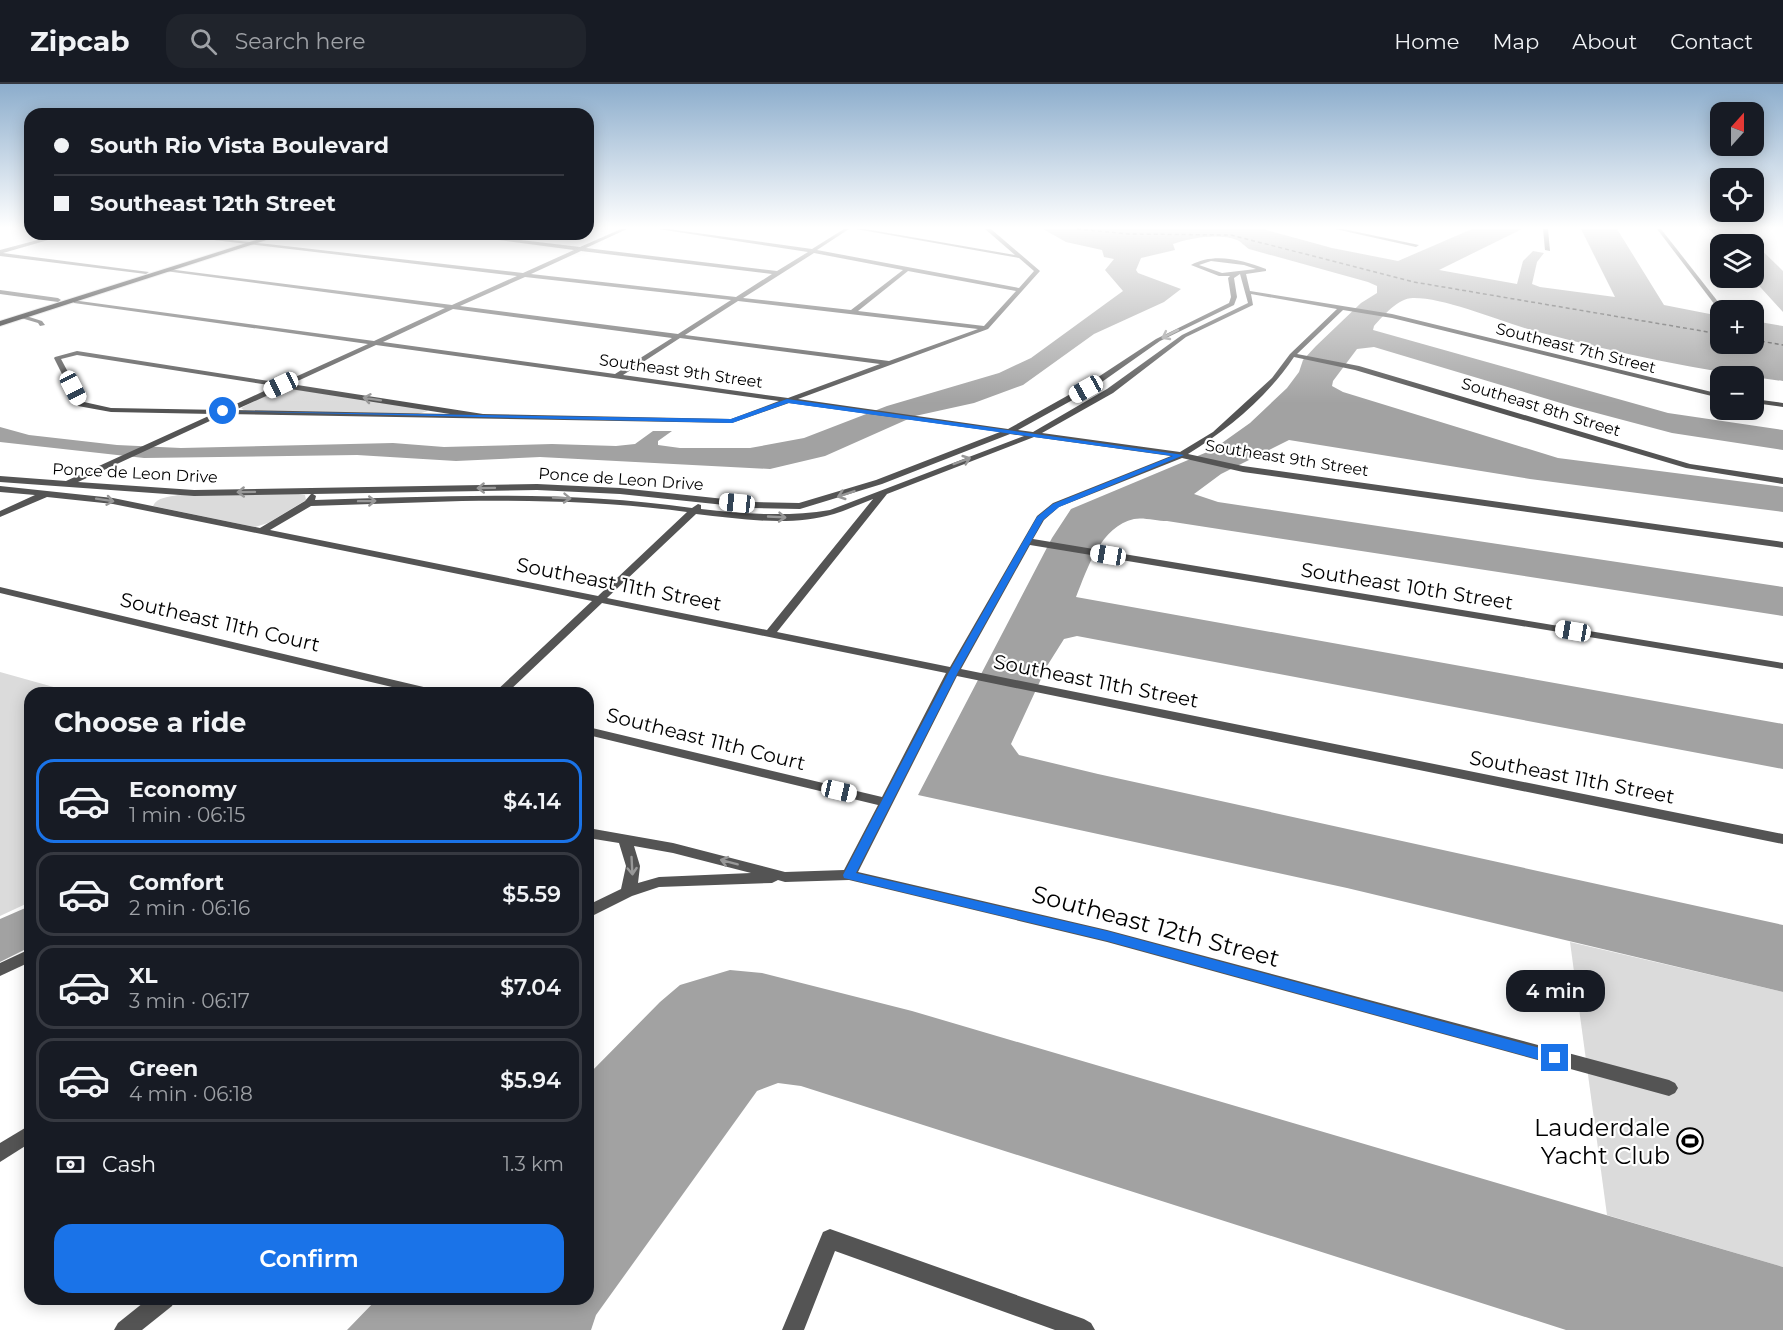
<!DOCTYPE html>
<html lang="en">
<head>
<meta charset="utf-8">
<style>
	:root { --surface:#171b24; --page:#20242c; --text:#f1f3f6; --muted:#9ea1a6; --line:#363941; --accent:#1a73e8 }
	body { margin:0; font-family:Montserrat,sans-serif; background:var(--page); color:var(--text); height:100vh; display:flex; flex-direction:column; font-size:22px; white-space:nowrap }
	* { box-sizing:border-box; margin:0 }
	p { font-size:20px; color:var(--muted) }
	.icon { flex:none; width:33px; height:33px; fill:none; stroke:currentColor; stroke-width:2; stroke-linecap:round; stroke-linejoin:round }
	.map { position:relative; flex:1; overflow:hidden }
	.panel { position:absolute; left:24px; top:603px; width:570px; height:618px; display:flex; flex-direction:column; background:var(--surface); border-radius:18px; box-shadow:0 3px 15px #0003 }
	.panel>* { flex:none }
	.guide { position:absolute; left:24px; top:24px; width:570px; height:132px; border-radius:18px; box-shadow:0 3px 15px #0003; display:grid; align-content:center; height:132px; padding:0 30px; background:var(--surface) }
	.needle { width:39px; rotate:21deg }
	.fabs { position:absolute; left:1710px; top:18px; display:grid; gap:12px }
	.fabs a { display:grid; place-items:center; width:54px; height:54px; border-radius:12px; background:var(--surface); box-shadow:0 3px 15px #0003; font-size:30px }
	.end { position:absolute; width:27px; height:27px; margin:-14px; border:8px solid #1a73e8; background:#fff; box-shadow:0 0 0 3px #fff }
	.from { border-radius:50% }
	.bubble { position:absolute; height:42px; border-radius:18px; background:var(--surface); box-shadow:0 3px 15px #0003; font-size:20px; font-weight:600; line-height:42px; text-align:center }
	.car { position:absolute; width:18px; height:36px; margin:-18px -9px; border-radius:8px; box-shadow:0 0 4px 2px #0007; background:linear-gradient(#fff 24%,#345 0 40%,#fff 0 76%,#345 0 86%,#fff 0) }
	.guide b { display:flex; align-items:center; gap:21px; height:57px; font-size:22px }
	.guide b+b { border-top:2px solid var(--line) }
	.guide i { width:15px; height:15px; background:var(--text) }
	ul { padding:0; list-style:none }
	li { display:flex; align-items:center; gap:18px; height:84px; margin:0 12px 9px; padding:0 18px; border:3px solid var(--line); border-radius:18px }
	li div { flex:1 }
	li b { display:block; font-size:22px }
	li em { font-style:normal; font-weight:600 }
	li.selected { border-color:var(--accent) }
	li>.icon { width:54px; height:54px; stroke-width:1.5 }
	h2 { padding:0 30px; font-size:27px; line-height:72px }
	.pay { display:flex; align-items:center; gap:15px; height:66px; padding:0 30px; font-size:22px }
	.pay p { margin-inline-start:auto }
	.cta { display:flex; gap:12px; margin-top:auto; padding:12px 30px }
	.cta a { flex:1; height:69px; border-radius:18px; background:var(--accent); color:#fff; font-size:24px; font-weight:600; line-height:69px; text-align:center }
	header { display:flex; align-items:center; gap:36px; box-sizing:border-box; height:84px; padding:0 30px; background:var(--surface); border-bottom:2px solid var(--line) }
	header strong { font-size:28px }
	nav { display:flex; gap:33px; margin-inline-start:auto; font-size:21px }
	.search { width:420px; height:54px; background:var(--page); display:flex; align-items:center; gap:15px; box-sizing:border-box; padding:0 21px; border-radius:18px; color:var(--muted); font-size:22px }
	.map>svg:first-child { display:block }
	.green { fill:#dbdbdb }
	.water { fill:#a2a2a2 }
	.lines { fill:none; stroke-linecap:round; stroke-linejoin:round }
	.ferry { stroke:#434343; stroke-width:1.5; stroke-dasharray:4 3; stroke-linecap:butt }
	.primary-casing { stroke:#dbdbdb; stroke-width:2 }
	.street { fill:#545454; fill-rule:evenodd }
	.primary { fill:#000; fill-rule:evenodd }
	.oneway { stroke:#989898 }
	.route { fill:#1a73e8 }
	.labels { text-anchor:middle; dominant-baseline:central; stroke-width:4.5; stroke-linejoin:round; paint-order:stroke }
	.far-street-label { font-size:16px; fill:#000; stroke:#fff }
	.street-label { font-size:20px; fill:#000; stroke:#fff }
	.near-street-label { font-size:24px; fill:#000; stroke:#fff }
	.near-poi-label { font-size:24px; fill:#000; stroke:#fff; text-anchor:end }
</style>
</head>
<body>
<header>
<strong>Zipcab</strong>
<div class="search"><svg class="icon" aria-label="search" viewBox="0 0 24 24"><circle cx="10" cy="10" r="6"/><path d="M15 15l6 6"/></svg>Search here</div>
<nav><a>Home</a><a>Map</a><a>About</a><a>Contact</a></nav>
</header>
<div class="map">
<svg width="1783" height="1246" viewBox="0 0 1783 1246">
	<rect width="100%" height="100%" fill="#fff"/>
	<!-- green -->
	<g class="green">
		<path d="M287,304l139,21 2,2 -10,3 -173,-3 -4,-3 37,-19z"/>
		<path d="M292,409l13,2 1,5 -38,23 -13,4 -102,-21c4,-9 16,-9 25,-11z"/>
		<path d="M0,588l75,21h-45v209l-30,14z"/>
		<path d="M1570,858l213,50v275l-176,-52z"/>
	</g>
	<!-- water -->
	<g class="water">
		<path d="M1043,145h220l69,19 66,13 74,-32h50l-83,41 78,14 6,-23 10,-10 11,2 -7,9 -5,22 8,3 75,10 -34,-68h36l47,76 56,11v28h34v-23l29,5v55c-81,-10 -162,-27 -241,-48 -36,-9 -94,-35 -128,-35 -15,-1 -31,18 -40,28l-1,4 295,83 115,17v20l-111,-17 -98,-26 -200,-60 -17,2 -24,32 -1,5 11,6 215,66 225,29v25l-253,-33 -241,-39 -68,34 -27,20 24,8 565,85v29l-616,-95c-10,0 -24,-4 -33,-2 -33,7 -47,50 -58,78l707,127v45l-706,-133 -13,3 -17,27 -36,78 8,11 79,19 685,151v67l-436,-104 -429,-93 134,-257 19,-29 141,-59 38,-27 37,-35 12,-16 4,-12 13,-14 45,-43 16,-10v-7l-9,-4 -119,-33c-5,-3 -7,-7 -12,-9 -19,-7 -46,-2 -64,4l2,6 -34,8 -5,12 2,3 43,16 -17,13 -70,32 -71,51 -49,18 -59,13 -90,40 -55,13 -230,-12 -84,4 -99,-6 -213,3 -144,-16v-15l29,8 88,10 64,3 212,-5 51,4 108,-3 64,2 19,-2 18,-13h19l-14,10v4l22,3h70l54,-10 83,-32 112,-33 32,-15 92,-67 -18,-21 9,-11 -10,-2 -2,-7 -36,-8z"/>
		<path d="M1709,145h31l43,42v41l-31,-34 2,-34h-31z"/>
		<path d="M30,822v41l-30,15v-43z"/>
		<path d="M730,886l32,3 150,38 871,256v63h-217l-765,-244 -23,-3 -21,8 -161,224 -5,15h-244l30,-31h211v-224l72,-73 20,-17z"/>
	</g>
	<g class="lines">
		<!-- ferry -->
		<g class="ferry">
			<path d="M1077,145l52,5 102,1 183,47 306,52"/>
			<path d="M1754,256l29,5"/>
		</g>
		<!-- primary casing -->
		<g class="primary-casing">
			<path id="primary" d="M275,150h10l-285,92v-5z"/>
		</g>
		<!-- street -->
		<g class="street">
			<path d="M621,145h6l-41,19 191,23 31,-19 -150,-23h10l144,20 32,-20h5l-32,21 202,38 15,-17 -15,-13 -163,-29h9l150,26 -30,-26h6l49,42 -52,58 -190,70 210,30 75,-42 73,-48 73,-36 2,-6 -3,-19 2,-2h-11l-28,-11c23,-13 52,-5 75,4v2l-20,3 4,17 142,23 328,80v4l-328,-80 -49,-8 -46,44 62,12 331,98 93,14v6l-97,-16 -331,-98 -61,-13c-27,40 -65,72 -106,97l55,12 540,76v6l-540,-76 -61,-14 -123,49 -15,13 -11,19 750,124v6l-753,-124 -69,124 822,165v10l-826,-168 -99,196 249,58 562,150 6,3 3,5 -3,5 -6,3 -562,-154 -258,-62 -64,2 -7,-2 -6,3 -113,4 -27,9 -44,22v-13l33,-16 5,-23 -7,-23 -31,-5v-10l85,15 112,29 59,-2 34,-65 -290,-70v-8l294,70 64,-124 -344,-70 -95,90h-13l98,-92 -479,-97 -66,-7 -47,20v-6l35,-16 -35,-3v-6l113,12 147,30 45,-27 6,-7 -117,2 -194,-14v-6l66,5 147,-67 -102,-2 -33,-6 -24,-48 1,-1 22,-6 205,32 86,-39 -294,-41 -2,-3 302,41 71,-33 -280,-37 3,-2 284,36 65,-29 -354,-42h17l343,39 51,-23 -121,-16h16l111,13zM581,167l191,23 -36,23 -205,-23zM814,169l89,17 -52,40 -108,-12zM1211,177l33,4 12,4 -34,4 -23,-8zM908,187l108,20 -32,35 -126,-15zM1240,190l8,29 -66,32 -75,54 -74,43 -15,-2 71,-39 71,-50 74,-36 3,-8 -3,-19zM525,193l206,23 -53,34 -218,-28zM1251,210l86,15 -47,45 -18,24 -59,54 -33,20 -138,-19 71,-40 73,-56 67,-32zM738,217l240,28 -89,32 -204,-26zM453,225l219,29 -57,36 -232,-32zM680,254l200,26 -92,34 -165,-23zM376,261l403,56 -48,18 -248,-5 -192,-30zM77,271l198,31 -52,24 -112,-2 -27,-6 -23,-43zM284,304l166,26 -215,-4zM789,319l211,29 -124,48 -77,23 -46,-1 -133,-14 -83,-4 -343,6 -116,-8 147,-68 507,9zM1010,350l14,2 -194,74c-43,7 -85,4 -129,-1v-4l-3,-1 -6,4c-125,-18 -251,-12 -377,-8l1,-4 -3,-2 224,-4 83,4 133,14 47,1 82,-25zM1034,353l137,19 -118,47 -16,13 -87,151 -173,-35 110,-138zM873,415l-106,131 -160,-32 89,-84c45,5 94,13 138,0 13,-4 26,-10 39,-15zM462,417c76,-1 150,1 225,11l-89,84 -328,-66 41,-24zM634,762l39,7 78,20 -92,4 -21,6 2,-17z"/>
			<path d="M1335,145h8l76,16 -3,2z"/>
			<path d="M1543,145h5l2,22 -5,-1z"/>
			<path d="M1657,145h4l58,74v2h-4z"/>
			<path d="M60,150h9l-66,19 146,19 -3,2 -146,-18v-6z"/>
			<path d="M0,206l58,8 3,2 -3,2 -58,-8z"/>
			<path d="M23,231l19,6 3,4 -5,1 -2,-3 -17,-5v-2z"/>
			<path d="M1754,315l29,4v4l-29,-4z"/>
			<path d="M0,503l432,102 6,4h-21l-417,-100z"/>
			<path d="M30,865v13l-30,14v-13z"/>
			<path d="M30,1041v18l-30,19v-19z"/>
			<path d="M830,1145l254,90 7,4 4,7h-40l-220,-79 -31,79h-22l41,-98z"/>
			<path d="M148,1215h27l-3,7 -30,24h-28l4,-7z"/>
		</g>
		<!-- primary -->
		<use href="#primary" class="primary"/>
	</g>
	<!-- one-way arrows -->
	<defs><path id="oneway-shaft" d="M-6 0H5M1.5-3L5.5 0L1.5 3" fill="none" stroke-width="1.6" stroke-linecap="round" stroke-linejoin="round" transform="scale(1.5)"/></defs>
	<g class="oneway">
		<use href="#oneway-shaft" transform="translate(1170 250) rotate(153)"/>
		<use href="#oneway-shaft" transform="translate(372 315) rotate(-171)"/>
		<use href="#oneway-shaft" transform="translate(962 377) rotate(-20)"/>
		<use href="#oneway-shaft" transform="translate(486 404) rotate(179)"/>
		<use href="#oneway-shaft" transform="translate(246 408) rotate(179)"/>
		<use href="#oneway-shaft" transform="translate(846 410) rotate(161)"/>
		<use href="#oneway-shaft" transform="translate(562 414) rotate(3)"/>
		<use href="#oneway-shaft" transform="translate(105 416) rotate(9)"/>
		<use href="#oneway-shaft" transform="translate(367 417) rotate(-1)"/>
		<use href="#oneway-shaft" transform="translate(777 433) rotate(3)"/>
		<use href="#oneway-shaft" transform="translate(729 778) rotate(-165)"/>
		<use href="#oneway-shaft" transform="translate(632 782) rotate(87)"/>
	</g>
	<!-- sky -->
	<linearGradient id="sky" x2="0" y2="1"><stop stop-color="#8cadcc"/><stop offset="0.45" stop-color="#fff"/><stop offset="1" stop-color="#fff" stop-opacity="0"/></linearGradient>
	<rect width="1783" height="319" fill="url(#sky)"/>
	<!-- route -->
	<path class="route" d="M787,315l397,56 -125,52 -16,13 -85,152 -102,201 251,58 448,121 5,2v8l-5,2 -448,-123 -263,-63 -1,-3 106,-203 88,-155 16,-13 120,-48 -385,-53 -56,20 -512,-12 511,8z"/>
	<!-- icons -->
	<defs>
		<g id="stadium-ring" transform="scale(1.35)"><circle r="9.5" fill="#fff" stroke="#000" stroke-width="1.5"/><path d="M0-5a6.5 5 0 1 0 0 10a6.5 5 0 1 0 0-10ZM-3.5-1.8h7v3.6h-7Z" fill="#000"/></g>
	</defs>
	<g fill-rule="evenodd">
		<use href="#stadium-ring" x="1690" y="1057"/>
	</g>
	<g class="labels">
		<!-- far-street labels -->
		<g class="far-street-label">
			<text transform="translate(1576 264) rotate(14)">Southeast 7th Street</text>
			<text transform="translate(681 287) rotate(8)">Southeast 9th Street</text>
			<text transform="translate(1541 323) rotate(17)">Southeast 8th Street</text>
			<text transform="translate(1287 374) rotate(9)">Southeast 9th Street</text>
			<text transform="translate(135 389) rotate(3)">Ponce de Leon Drive</text>
			<text transform="translate(621 395) rotate(4)">Ponce de Leon Drive</text>
		</g>
		<!-- street labels -->
		<g class="street-label">
			<text transform="translate(619 500) rotate(11)">Southeast 11th Street</text>
			<text transform="translate(1407 502) rotate(9)">Southeast 10th Street</text>
			<text transform="translate(220 538) rotate(13)">Southeast 11th Court</text>
			<text transform="translate(1096 597) rotate(11)">Southeast 11th Street</text>
			<text transform="translate(706 655) rotate(14)">Southeast 11th Court</text>
			<text transform="translate(1572 693) rotate(11)">Southeast 11th Street</text>
		</g>
		<!-- near-street labels -->
		<g class="near-street-label">
			<text transform="translate(1156 842) rotate(15)">Southeast 12th Street</text>
		</g>
		<!-- near-poi labels -->
		<g class="near-poi-label">
			<text x="1670" y="1043">Lauderdale<tspan x="1670" dy="28">Yacht Club</tspan></text>
		</g>
	</g>
</svg>
<div class="fabs">
<a><svg class="needle" viewBox="-14 -14 28 28"><path d="M0-13l5 13h-10z" fill="#e53935"/><path d="M0 13l5-13h-10z" fill="#9ea1a6"/></svg></a>
<a><svg class="icon" aria-label="locate" viewBox="0 0 24 24"><circle cx="12" cy="12" r="6"/><path d="M12 2v4M12 18v4M2 12h4M18 12h4"/></svg></a>
<a><svg class="icon" aria-label="layers" viewBox="0 0 24 24"><path d="M12 4l9 5-9 5-9-5zM3 14l9 5 9-5"/></svg></a>
<a>+</a>
<a>−</a>
</div>
<i class="end from" style="left:223px;top:327px"></i>
<i class="end" style="left:1555px;top:974px"></i>
<div class="bubble" style="left:1506px;top:886px;width:99px">4 min</div>
<i class="car" style="left:281px;top:301px;rotate:245deg"></i>
<i class="car" style="left:73px;top:304px;rotate:153deg"></i>
<i class="car" style="left:1086px;top:305px;rotate:241deg"></i>
<i class="car" style="left:737px;top:419px;rotate:276deg"></i>
<i class="car" style="left:1108px;top:471px;rotate:279deg"></i>
<i class="car" style="left:1573px;top:547px;rotate:280deg"></i>
<i class="car" style="left:839px;top:707px;rotate:103deg"></i>
<div class="guide">
<b><i class="from"></i>South Rio Vista Boulevard</b>
<b><i></i>Southeast 12th Street</b>
</div>
<section class="panel">
<h2>Choose a ride</h2>
<ul>
<li class="selected"><svg class="icon" aria-label="car" viewBox="0 0 24 24"><path d="M5 17H2v-5l4-1 3-4h7l3 4 3 1v5h-3M9 17h6M6 11h13"/><circle cx="7" cy="17" r="2"/><circle cx="17" cy="17" r="2"/></svg><div><b>Economy</b><p>1 min · 06:15</p></div><em>$4.14</em></li>
<li><svg class="icon" aria-label="car" viewBox="0 0 24 24"><path d="M5 17H2v-5l4-1 3-4h7l3 4 3 1v5h-3M9 17h6M6 11h13"/><circle cx="7" cy="17" r="2"/><circle cx="17" cy="17" r="2"/></svg><div><b>Comfort</b><p>2 min · 06:16</p></div><em>$5.59</em></li>
<li><svg class="icon" aria-label="car" viewBox="0 0 24 24"><path d="M5 17H2v-5l4-1 3-4h7l3 4 3 1v5h-3M9 17h6M6 11h13"/><circle cx="7" cy="17" r="2"/><circle cx="17" cy="17" r="2"/></svg><div><b>XL</b><p>3 min · 06:17</p></div><em>$7.04</em></li>
<li><svg class="icon" aria-label="car" viewBox="0 0 24 24"><path d="M5 17H2v-5l4-1 3-4h7l3 4 3 1v5h-3M9 17h6M6 11h13"/><circle cx="7" cy="17" r="2"/><circle cx="17" cy="17" r="2"/></svg><div><b>Green</b><p>4 min · 06:18</p></div><em>$5.94</em></li>
</ul>
<div class="pay"><svg class="icon" aria-label="cash" viewBox="0 0 24 24"><path d="M3 7h18v10H3z"/><circle cx="12" cy="12" r="2"/></svg>Cash<p>1.3 km</p></div>
<div class="cta"><a>Confirm</a></div>
</section>
</div>
</body>
</html>
